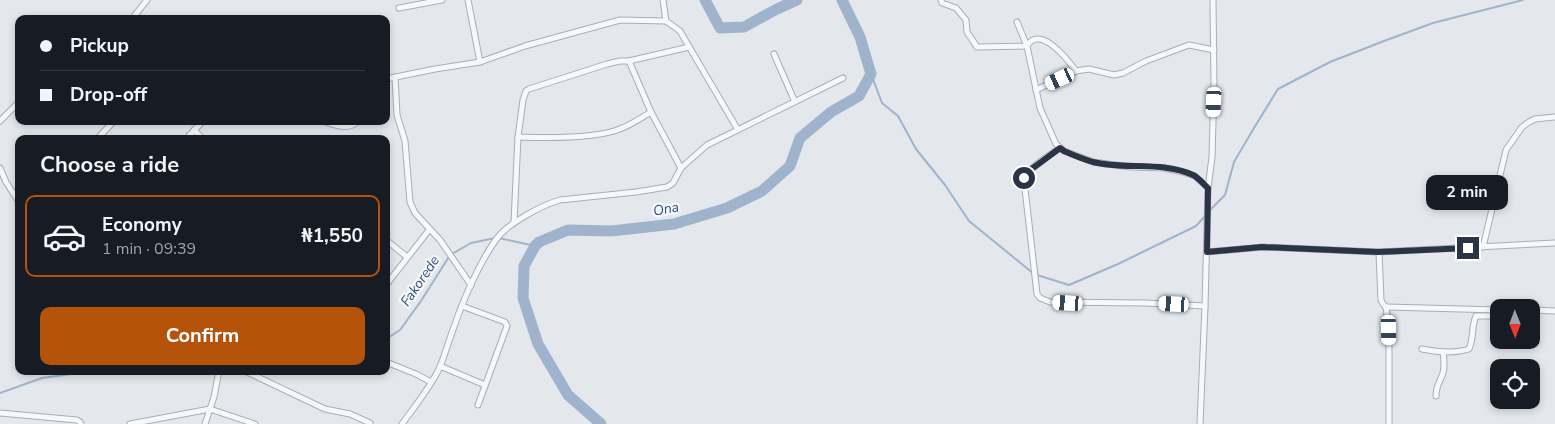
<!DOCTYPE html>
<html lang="en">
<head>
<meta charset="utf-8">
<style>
	:root { --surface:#171b24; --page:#20242c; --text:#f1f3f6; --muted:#9ea1a6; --line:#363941; --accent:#b45309 }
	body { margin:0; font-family:"Nunito Sans",sans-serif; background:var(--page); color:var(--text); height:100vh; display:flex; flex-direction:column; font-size:19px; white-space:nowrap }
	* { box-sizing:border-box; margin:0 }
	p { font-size:16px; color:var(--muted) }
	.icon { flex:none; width:28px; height:28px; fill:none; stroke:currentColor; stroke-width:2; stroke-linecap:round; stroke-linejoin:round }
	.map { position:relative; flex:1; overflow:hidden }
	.details { position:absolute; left:15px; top:135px; width:375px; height:240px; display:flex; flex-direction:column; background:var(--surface); border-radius:10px; box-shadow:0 2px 8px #0003 }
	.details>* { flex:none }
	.banner { position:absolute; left:15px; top:15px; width:375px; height:110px; border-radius:10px; box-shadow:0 2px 8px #0003; display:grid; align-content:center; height:110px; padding:0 25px; background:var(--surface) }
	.needle { width:32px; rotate:179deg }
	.fabs { position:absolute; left:1490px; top:299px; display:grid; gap:10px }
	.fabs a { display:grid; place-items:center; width:50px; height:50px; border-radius:10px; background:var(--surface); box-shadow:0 2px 8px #0003; font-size:25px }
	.end { position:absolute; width:22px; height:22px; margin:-11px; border:6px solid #2b3445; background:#fff; box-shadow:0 0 0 2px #fff }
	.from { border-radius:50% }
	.bubble { position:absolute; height:35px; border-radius:10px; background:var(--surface); box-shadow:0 2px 8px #0003; font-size:16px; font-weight:700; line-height:35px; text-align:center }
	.car { position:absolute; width:15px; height:30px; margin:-15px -8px; border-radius:6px; box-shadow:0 0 4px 1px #0007; background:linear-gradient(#fff 24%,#345 0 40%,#fff 0 76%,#345 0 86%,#fff 0) }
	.banner b { display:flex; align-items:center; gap:18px; height:48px; font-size:19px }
	.banner b+b { border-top:1px solid var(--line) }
	.banner i { width:12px; height:12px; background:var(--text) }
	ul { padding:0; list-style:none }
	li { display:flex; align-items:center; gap:15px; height:82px; margin:0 10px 8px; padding:0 15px; border:2px solid transparent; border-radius:10px }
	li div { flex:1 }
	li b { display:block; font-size:19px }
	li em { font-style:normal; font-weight:700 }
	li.current { border-color:var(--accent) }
	li>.icon { width:45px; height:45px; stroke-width:1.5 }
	h2 { padding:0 25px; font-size:22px; line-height:60px }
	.primary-button { display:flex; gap:10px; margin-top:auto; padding:10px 25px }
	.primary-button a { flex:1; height:58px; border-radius:10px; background:var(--accent); color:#fff; font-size:20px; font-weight:700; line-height:58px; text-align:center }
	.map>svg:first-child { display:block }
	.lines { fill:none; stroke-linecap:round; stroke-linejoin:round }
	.stream { stroke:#9fb4cc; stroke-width:2 }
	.river { stroke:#9fb4cc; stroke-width:11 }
	.street-casing { stroke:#a9aeb7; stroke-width:7 }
	.street { stroke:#f7f8fa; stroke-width:5 }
	.route { stroke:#2b3445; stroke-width:6 }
	.labels { text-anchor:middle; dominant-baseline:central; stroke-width:5; stroke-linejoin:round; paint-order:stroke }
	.water-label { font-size:14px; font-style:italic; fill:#34527a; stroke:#f4f6f9 }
</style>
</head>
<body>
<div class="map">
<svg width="1555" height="424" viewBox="0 0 1555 424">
	<rect width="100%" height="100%" fill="#e4e7ec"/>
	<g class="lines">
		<!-- stream -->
		<g class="stream">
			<path d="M871,74l11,29 16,13 18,33 29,36 24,36 65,53 35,11 49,-21 78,-38 10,-11"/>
			<path d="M1209,211l16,-16 9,-33 20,-34 24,-39 52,-27 54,-21 49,-18 90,-23"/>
			<path d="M499,238l36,8"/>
			<path d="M386,339l14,-9 21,-29 29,-46 21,-12 24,-5"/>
			<path d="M0,393l42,-15 51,-7"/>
		</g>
		<!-- river -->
		<g class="river">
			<path d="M705,0l15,28 24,-1 33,-18 20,-9"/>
			<path d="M601,424l-33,-29 -30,-51 -15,-46 1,-32 11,-20 4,-4 29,-12 43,1 63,-7 53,-16 35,-17 28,-25 10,-28 31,-26 28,-16 12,-22 -11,-37 -18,-37"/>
		</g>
		<!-- street casing -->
		<g class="street-casing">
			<g id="street">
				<path d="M468,0l12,62"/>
				<path d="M663,0l3,21"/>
				<path d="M941,0l1,3 14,5 10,12 1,12 10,15 50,-1c13,-22 41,14 49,25"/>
				<path d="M399,8l43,-8"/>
				<path d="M132,19l15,-19"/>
				<path d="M1017,22l10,24 13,62 16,36 8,7 29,11 37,5 34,1 19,4 12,4 13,12"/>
				<path d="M774,54l21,48"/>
				<path d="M629,61l22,51 30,56"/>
				<path d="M395,77l2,38 8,26 5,61 5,11 25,27 31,45"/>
				<path d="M386,79l49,-10 45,-7 45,-16 95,-26 46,1 14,10 4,7 54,92"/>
				<path d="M1036,90l40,-19 13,-2 25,6 9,-2 23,-12 43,-16 25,5"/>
				<path d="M0,121l19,-19"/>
				<path d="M323,121c11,4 26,10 35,0"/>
				<path d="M194,130l9,9"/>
				<path d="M518,137c28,1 77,2 102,-8 11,-4 21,-11 31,-17"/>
				<path d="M97,139l17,-18"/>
				<path d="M186,139l17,-18"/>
				<path d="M1060,148c-10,7 -33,20 -36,32l13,114 3,4 10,4 94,1 61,3"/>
				<path d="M0,168l6,14 13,20"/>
				<path d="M514,222l4,-85 5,-37 3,-9 3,-2 78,-25 13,-3h9l60,-14"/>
				<path d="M386,240l21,17"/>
				<path d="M1483,247l23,-97 16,-23 7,-5 6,-3 20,-2"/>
				<path d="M1207,252l56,-5 116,5 176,-9"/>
				<path d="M1379,252l2,48 2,4 3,3 3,23v94"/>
				<path d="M386,285l43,-55"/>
				<path d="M462,306l43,16 2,4 -29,79"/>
				<path d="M1386,307l113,3"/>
				<path d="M1531,310l24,1"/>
				<path d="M1422,349c15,3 32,5 47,0 5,-10 2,-22 7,-33h23"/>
				<path d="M386,362l30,12 15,8"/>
				<path d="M440,366l45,19"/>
				<path d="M245,371l80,38 25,5 20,9"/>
				<path d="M1436,396c0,-11 4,-14 7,-23 2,-7 1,-14 0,-21"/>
				<path d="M0,413l77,7 3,2 1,2"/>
				<path d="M130,424l80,-15 45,15"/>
				<path d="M205,424l9,-27 5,-26"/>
				<path d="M402,424c13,-18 28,-36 38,-57 5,-13 9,-27 14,-40 9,-27 27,-68 44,-90 11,-14 44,-32 62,-37l76,-8 31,-5 6,-4 8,-15 26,-23 136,-67"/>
				<path d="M1200,424l5,-118 3,-118 4,-31 2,-70 -1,-87"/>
			</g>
		</g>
		<!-- street -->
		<use href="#street" class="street"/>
	</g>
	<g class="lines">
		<!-- route -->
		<path class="route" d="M1024,178l5,-7 31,-23 4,3c9,4 19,8 29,11 31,8 71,-1 100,13 6,3 10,9 15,13l-1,64 55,-5 116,5 90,-4"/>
	</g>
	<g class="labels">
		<!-- water labels -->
		<g class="water-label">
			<text transform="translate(666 209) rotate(-10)">Ona</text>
			<text transform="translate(420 281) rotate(-56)">Fakorede</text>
		</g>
	</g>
</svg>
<div class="fabs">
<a><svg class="needle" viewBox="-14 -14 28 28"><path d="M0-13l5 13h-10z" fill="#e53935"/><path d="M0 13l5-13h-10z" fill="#9ea1a6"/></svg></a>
<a><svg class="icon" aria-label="locate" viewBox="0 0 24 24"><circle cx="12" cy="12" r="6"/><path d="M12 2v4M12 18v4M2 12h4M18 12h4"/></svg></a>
</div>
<i class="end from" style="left:1024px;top:178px"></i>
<i class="end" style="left:1468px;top:248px"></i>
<div class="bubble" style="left:1426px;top:175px;width:82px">2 min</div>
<i class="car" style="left:1060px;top:79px;rotate:245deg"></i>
<i class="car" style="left:1214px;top:102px;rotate:183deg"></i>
<i class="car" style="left:1068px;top:303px;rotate:273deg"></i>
<i class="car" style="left:1174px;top:304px;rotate:273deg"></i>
<i class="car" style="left:1389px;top:330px;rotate:179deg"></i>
<div class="banner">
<b><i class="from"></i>Pickup</b>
<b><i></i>Drop-off</b>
</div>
<section class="details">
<h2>Choose a ride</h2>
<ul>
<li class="current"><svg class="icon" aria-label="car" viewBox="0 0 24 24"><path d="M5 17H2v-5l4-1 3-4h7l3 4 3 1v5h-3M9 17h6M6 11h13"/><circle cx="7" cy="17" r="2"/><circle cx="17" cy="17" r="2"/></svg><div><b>Economy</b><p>1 min · 09:39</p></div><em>₦1,550</em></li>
</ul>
<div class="primary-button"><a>Confirm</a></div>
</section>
</div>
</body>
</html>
